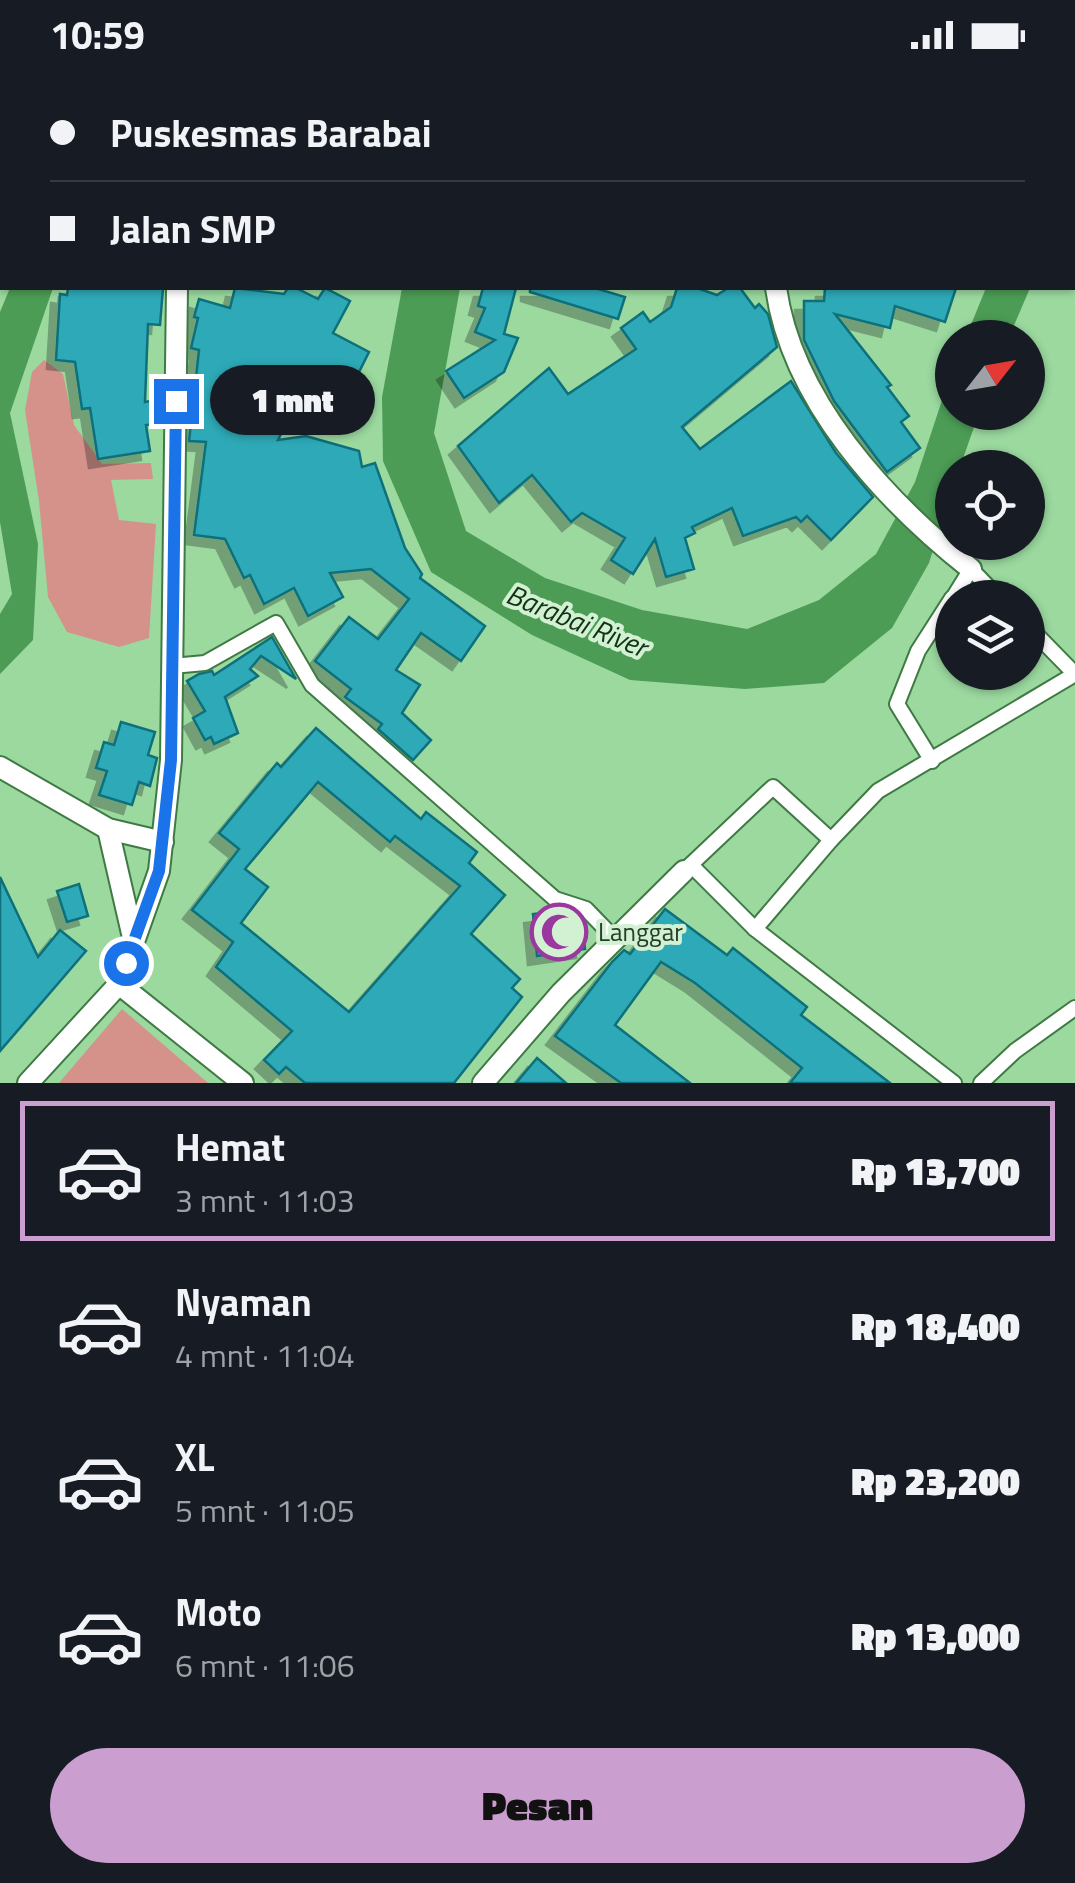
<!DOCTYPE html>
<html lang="id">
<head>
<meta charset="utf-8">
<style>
	:root { --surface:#171b24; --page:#242831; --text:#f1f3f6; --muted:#9ea1a6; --line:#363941; --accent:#ca9fcf }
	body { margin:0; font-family:"Titillium Web",sans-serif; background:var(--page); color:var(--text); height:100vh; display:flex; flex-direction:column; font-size:38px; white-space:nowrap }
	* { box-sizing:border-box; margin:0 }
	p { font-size:32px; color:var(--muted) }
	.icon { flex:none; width:55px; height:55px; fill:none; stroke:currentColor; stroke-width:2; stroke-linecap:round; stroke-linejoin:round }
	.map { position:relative; height:1013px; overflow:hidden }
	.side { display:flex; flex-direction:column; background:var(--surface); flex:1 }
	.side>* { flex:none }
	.banner { position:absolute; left:0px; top:0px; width:1075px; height:220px; box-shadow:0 2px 8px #0004; display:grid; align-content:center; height:220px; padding:0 50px; background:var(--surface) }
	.needle { width:65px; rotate:59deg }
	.fabs { position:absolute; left:935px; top:250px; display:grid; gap:20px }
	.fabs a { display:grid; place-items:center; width:110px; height:110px; border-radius:50%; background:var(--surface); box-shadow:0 2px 8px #0004; font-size:50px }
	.end { position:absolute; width:45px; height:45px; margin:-22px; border:12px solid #1a73e8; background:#fff; box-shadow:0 0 0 5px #fff }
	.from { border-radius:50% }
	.bubble { position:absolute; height:70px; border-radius:35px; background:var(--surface); box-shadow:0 2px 8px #0004; font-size:32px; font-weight:800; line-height:70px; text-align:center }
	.banner b { display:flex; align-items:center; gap:35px; height:95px; font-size:38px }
	.banner b+b { border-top:2px solid var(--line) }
	.banner i { width:25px; height:25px; background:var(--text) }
	ul { padding:18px 0 0; list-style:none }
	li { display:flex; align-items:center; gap:30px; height:140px; margin:0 20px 15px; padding:0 30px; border:5px solid transparent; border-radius:0px }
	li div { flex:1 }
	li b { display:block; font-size:38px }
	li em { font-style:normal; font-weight:800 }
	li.active { border-color:var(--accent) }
	li>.icon { width:90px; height:90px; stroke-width:1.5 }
	.primary-button { display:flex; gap:20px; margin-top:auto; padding:20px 50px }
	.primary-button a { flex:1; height:115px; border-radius:60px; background:var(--accent); color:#111; font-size:40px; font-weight:800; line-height:115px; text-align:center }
	.status { display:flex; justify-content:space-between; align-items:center; height:70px; padding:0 50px; background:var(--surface); direction:ltr }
	.status svg { height:28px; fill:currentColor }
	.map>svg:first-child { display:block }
	.green { fill:#d4928b }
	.water { fill:#4c9c55 }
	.building { fill:#2fa9b7; stroke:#0d707a; stroke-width:2.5; fill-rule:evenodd; filter:url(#shadow) }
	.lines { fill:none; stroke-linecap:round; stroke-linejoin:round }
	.pedestrian-casing { stroke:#3f7a45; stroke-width:18 }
	.minor-casing { stroke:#3f7a45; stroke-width:24 }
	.secondary-casing { stroke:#3f7a45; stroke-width:31 }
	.pedestrian { stroke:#fff; stroke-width:14 }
	.minor { stroke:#fff; stroke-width:20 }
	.secondary { stroke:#fff; stroke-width:28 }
	.route { stroke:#1a73e8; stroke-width:12 }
	.labels { text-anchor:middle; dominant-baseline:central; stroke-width:8; stroke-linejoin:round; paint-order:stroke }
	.poi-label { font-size:25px; fill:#253e27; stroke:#d2f1d3; text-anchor:start }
	.water-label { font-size:28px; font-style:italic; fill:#113215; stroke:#d2f1d3 }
</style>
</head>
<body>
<div class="status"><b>10:59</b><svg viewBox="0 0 49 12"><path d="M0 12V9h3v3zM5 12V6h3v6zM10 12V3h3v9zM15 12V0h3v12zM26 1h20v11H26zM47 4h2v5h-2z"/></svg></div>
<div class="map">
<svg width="1075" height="1013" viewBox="0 0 1075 1013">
	<defs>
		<filter id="shadow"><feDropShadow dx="-9" dy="9" stdDeviation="0" flood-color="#0004"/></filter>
	</defs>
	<rect width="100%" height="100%" fill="#9bd99f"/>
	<!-- green -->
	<g class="green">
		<path d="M44,290l19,14 11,51 28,39 49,-1 2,16 -42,1 8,40 37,4 -7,114 -30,9 -52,-15 -19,-35 -9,-96 -14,-91 7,-38z"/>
		<path d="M122,939l86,74h-149z"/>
	</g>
	<!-- water -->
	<g class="water">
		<path d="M10,218h43l-43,125 28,131 -5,96 -33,34v-60l12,-20 -12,-72v-210z"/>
		<path d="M402,218h58l-26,145 32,98 79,47 97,32 105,19 72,-29 57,-46 39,-72 37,-112v42l27,1 -19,54 -8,1v21l-23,74 -37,65 -68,55 -79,6 -115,-9 -98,-45 -101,-63 -48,-111 -1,-64z"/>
		<path d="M986,218h44l-21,49h-43z"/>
	</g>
	<!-- building -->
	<g class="building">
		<path d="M68,218h95l-3,37 -12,-1 -3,78 11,-2 -1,24 -9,1 4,26 -52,8 -8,-51 -8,1 -7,-47 -19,-2 4,-66 7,1z"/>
		<path d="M235,218l49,6 4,-6h8l22,11 7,-11 25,13 -17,32 36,19 -19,38 -38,-20 -12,26 -23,-11 -6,41 12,4 -5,10 28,-4 53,15 3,16 13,-4 30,85 17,26 -2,4 65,48 -24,35 -40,-28 -25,37 24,15 -18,28 29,27 -18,20 -35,-31 4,-5 -37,-27 6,-8 -36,-28 34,-44 29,22 31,-40 -38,-30 -41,4 13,24 -35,19 -14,-28 -30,16 -14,-29 -6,3 -19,-39 -31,-4 12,-93 -17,-1 10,-91 -8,-2 7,-30 -4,-1 5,-18 31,9z"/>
		<path d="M483,218h33l-12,46 14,4 -14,34 -40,26 -18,-27 49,-31 -20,-8 10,-24 -7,-2z"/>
		<path d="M530,218h65l30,9 -7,22 -88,-27z"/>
		<path d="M677,218h20l20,7 11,-7h12l15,20 4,-4 9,10 9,33 -95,80 18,22 91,-68 45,72 37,44 -42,43 -24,-24 -6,6 -5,-5 -53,19 -11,-28 -40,19 3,6 -10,5 9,31 -28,8 -11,-38 -22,35 -22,-14 14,-22 -43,-25 -11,9 -39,-47 -33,28 -41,-57 91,-78 19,26 68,-45 -15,-21 22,-16 7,10 21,-15z"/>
		<path d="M825,218h131l-11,34 -50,-16 -5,22 -55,-14 56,71 -4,2 22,29 -8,6 19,26 -33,24 -53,-71 -30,-61v-39h20z"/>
		<path d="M272,567l24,42 -35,-23 -11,13 8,7 -33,21 13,36 -24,11 -3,-7 -6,3 -12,-22 12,-7 -18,-30 12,-7 13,-3 2,4z"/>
		<path d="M121,652l34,10 -7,23 9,3 -7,28 -11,-4 -7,23 -33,-10 8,-24 -11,-3 8,-26 10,3z"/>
		<path d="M316,658l105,91 5,-7 51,40 -8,11 36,32 -34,39 49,45 -8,9 10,9 -68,86h-149l-19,-16 -7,7 -15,-14 28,-29 -76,-64 17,-25 -41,-32 47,-61 -20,-16 58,-70 4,4zM318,712l72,60 5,-6 65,50 -111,126 -108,-89 27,-36 -23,-18z"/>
		<path d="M0,807l38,80 22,-27 26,21 -86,100z"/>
		<path d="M79,814l9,32 -21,6 -10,-31z"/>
		<path d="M665,839l62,46 6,-7 74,59 -6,8 89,68h-100l12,-15 -107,-85 -34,-21 -46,63 75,58h-69l-66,-47 57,-74 12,-12 6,4z"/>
		<path d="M559,841l23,9 3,29 -48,7 -4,-42z"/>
		<path d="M537,988l29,25h-50z"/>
	</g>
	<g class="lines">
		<!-- pedestrian casing -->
		<g class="pedestrian-casing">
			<g id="pedestrian">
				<path d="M953,528l18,-29 28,29"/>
				<path d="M172,596l33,-3 71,-40 36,62 243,214 31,10 29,30"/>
				<path d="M932,691l-35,-57 21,-53 34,-53"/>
				<path d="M691,795l64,64 76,-89"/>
				<path d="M684,801l89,-84 58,53 47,-49 197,-117 -47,-48"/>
				<path d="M755,859l199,154"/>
				<path d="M981,1013l34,-32 60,-43"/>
			</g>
		</g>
		<!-- minor casing -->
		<g class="minor-casing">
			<g id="minor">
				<path d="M177,2v-2"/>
				<path d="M1072,99h3"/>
				<path d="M776,218c16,113 109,213 195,281"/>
				<path d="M0,697l108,62 55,13"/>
				<path d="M108,759l26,113"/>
				<path d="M119,914l124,99"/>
				<path d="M28,1013l91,-99 40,-113 12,-111 6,-472"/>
				<path d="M483,1013l78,-90 123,-122"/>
			</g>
		</g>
		<!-- secondary casing -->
		<g class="secondary-casing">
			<g id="secondary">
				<path d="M406,0l8,2"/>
				<path d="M899,2l2,-2"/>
			</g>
		</g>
		<!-- pedestrian -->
		<use href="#pedestrian" class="pedestrian"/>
		<!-- minor -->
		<use href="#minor" class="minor"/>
		<!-- secondary -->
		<use href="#secondary" class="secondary"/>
	</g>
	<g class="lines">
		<!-- route -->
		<path class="route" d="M126,893l33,-92 12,-111 5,-359"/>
	</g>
	<!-- icons -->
	<defs>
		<g id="mosque-ring" transform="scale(2.875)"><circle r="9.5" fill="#d2f1d3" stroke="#9a389f" stroke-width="1.5"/><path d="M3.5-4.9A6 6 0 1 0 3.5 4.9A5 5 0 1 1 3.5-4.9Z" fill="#9a389f"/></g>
	</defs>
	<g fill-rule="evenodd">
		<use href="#mosque-ring" x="559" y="862"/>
	</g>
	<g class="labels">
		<!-- poi labels -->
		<g class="poi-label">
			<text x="598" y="862">Langgar</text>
		</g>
		<!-- water labels -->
		<g class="water-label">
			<text transform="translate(577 550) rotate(22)">Barabai River</text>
		</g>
	</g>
</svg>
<div class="fabs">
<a><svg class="needle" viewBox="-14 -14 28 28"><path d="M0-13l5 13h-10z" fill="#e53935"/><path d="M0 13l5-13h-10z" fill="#9ea1a6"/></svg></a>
<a><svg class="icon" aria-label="locate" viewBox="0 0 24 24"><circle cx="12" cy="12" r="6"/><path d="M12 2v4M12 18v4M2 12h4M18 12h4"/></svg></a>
<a><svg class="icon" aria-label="layers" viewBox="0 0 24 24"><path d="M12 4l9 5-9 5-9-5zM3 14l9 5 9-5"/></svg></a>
</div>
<i class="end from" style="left:126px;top:893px"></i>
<i class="end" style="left:176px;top:331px"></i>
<div class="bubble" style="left:210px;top:295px;width:165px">1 mnt</div>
<div class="banner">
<b><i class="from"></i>Puskesmas Barabai</b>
<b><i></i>Jalan SMP</b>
</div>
</div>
<section class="side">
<ul>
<li class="active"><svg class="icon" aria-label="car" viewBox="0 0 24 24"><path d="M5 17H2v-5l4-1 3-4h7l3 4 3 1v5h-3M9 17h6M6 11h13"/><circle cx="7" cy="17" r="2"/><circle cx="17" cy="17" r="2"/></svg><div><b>Hemat</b><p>3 mnt · 11:03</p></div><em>Rp 13,700</em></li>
<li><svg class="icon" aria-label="car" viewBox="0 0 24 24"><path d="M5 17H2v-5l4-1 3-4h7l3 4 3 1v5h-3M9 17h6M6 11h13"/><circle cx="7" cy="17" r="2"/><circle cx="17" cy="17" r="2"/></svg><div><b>Nyaman</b><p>4 mnt · 11:04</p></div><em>Rp 18,400</em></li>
<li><svg class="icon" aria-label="car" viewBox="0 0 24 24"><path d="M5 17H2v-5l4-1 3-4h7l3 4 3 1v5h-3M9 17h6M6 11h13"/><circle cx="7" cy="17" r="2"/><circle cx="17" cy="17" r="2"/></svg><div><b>XL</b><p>5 mnt · 11:05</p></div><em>Rp 23,200</em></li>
<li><svg class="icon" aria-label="car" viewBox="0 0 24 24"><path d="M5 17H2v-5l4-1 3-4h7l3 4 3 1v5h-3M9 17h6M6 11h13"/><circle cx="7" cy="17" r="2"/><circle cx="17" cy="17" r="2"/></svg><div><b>Moto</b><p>6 mnt · 11:06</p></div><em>Rp 13,000</em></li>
</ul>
<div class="primary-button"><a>Pesan</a></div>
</section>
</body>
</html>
